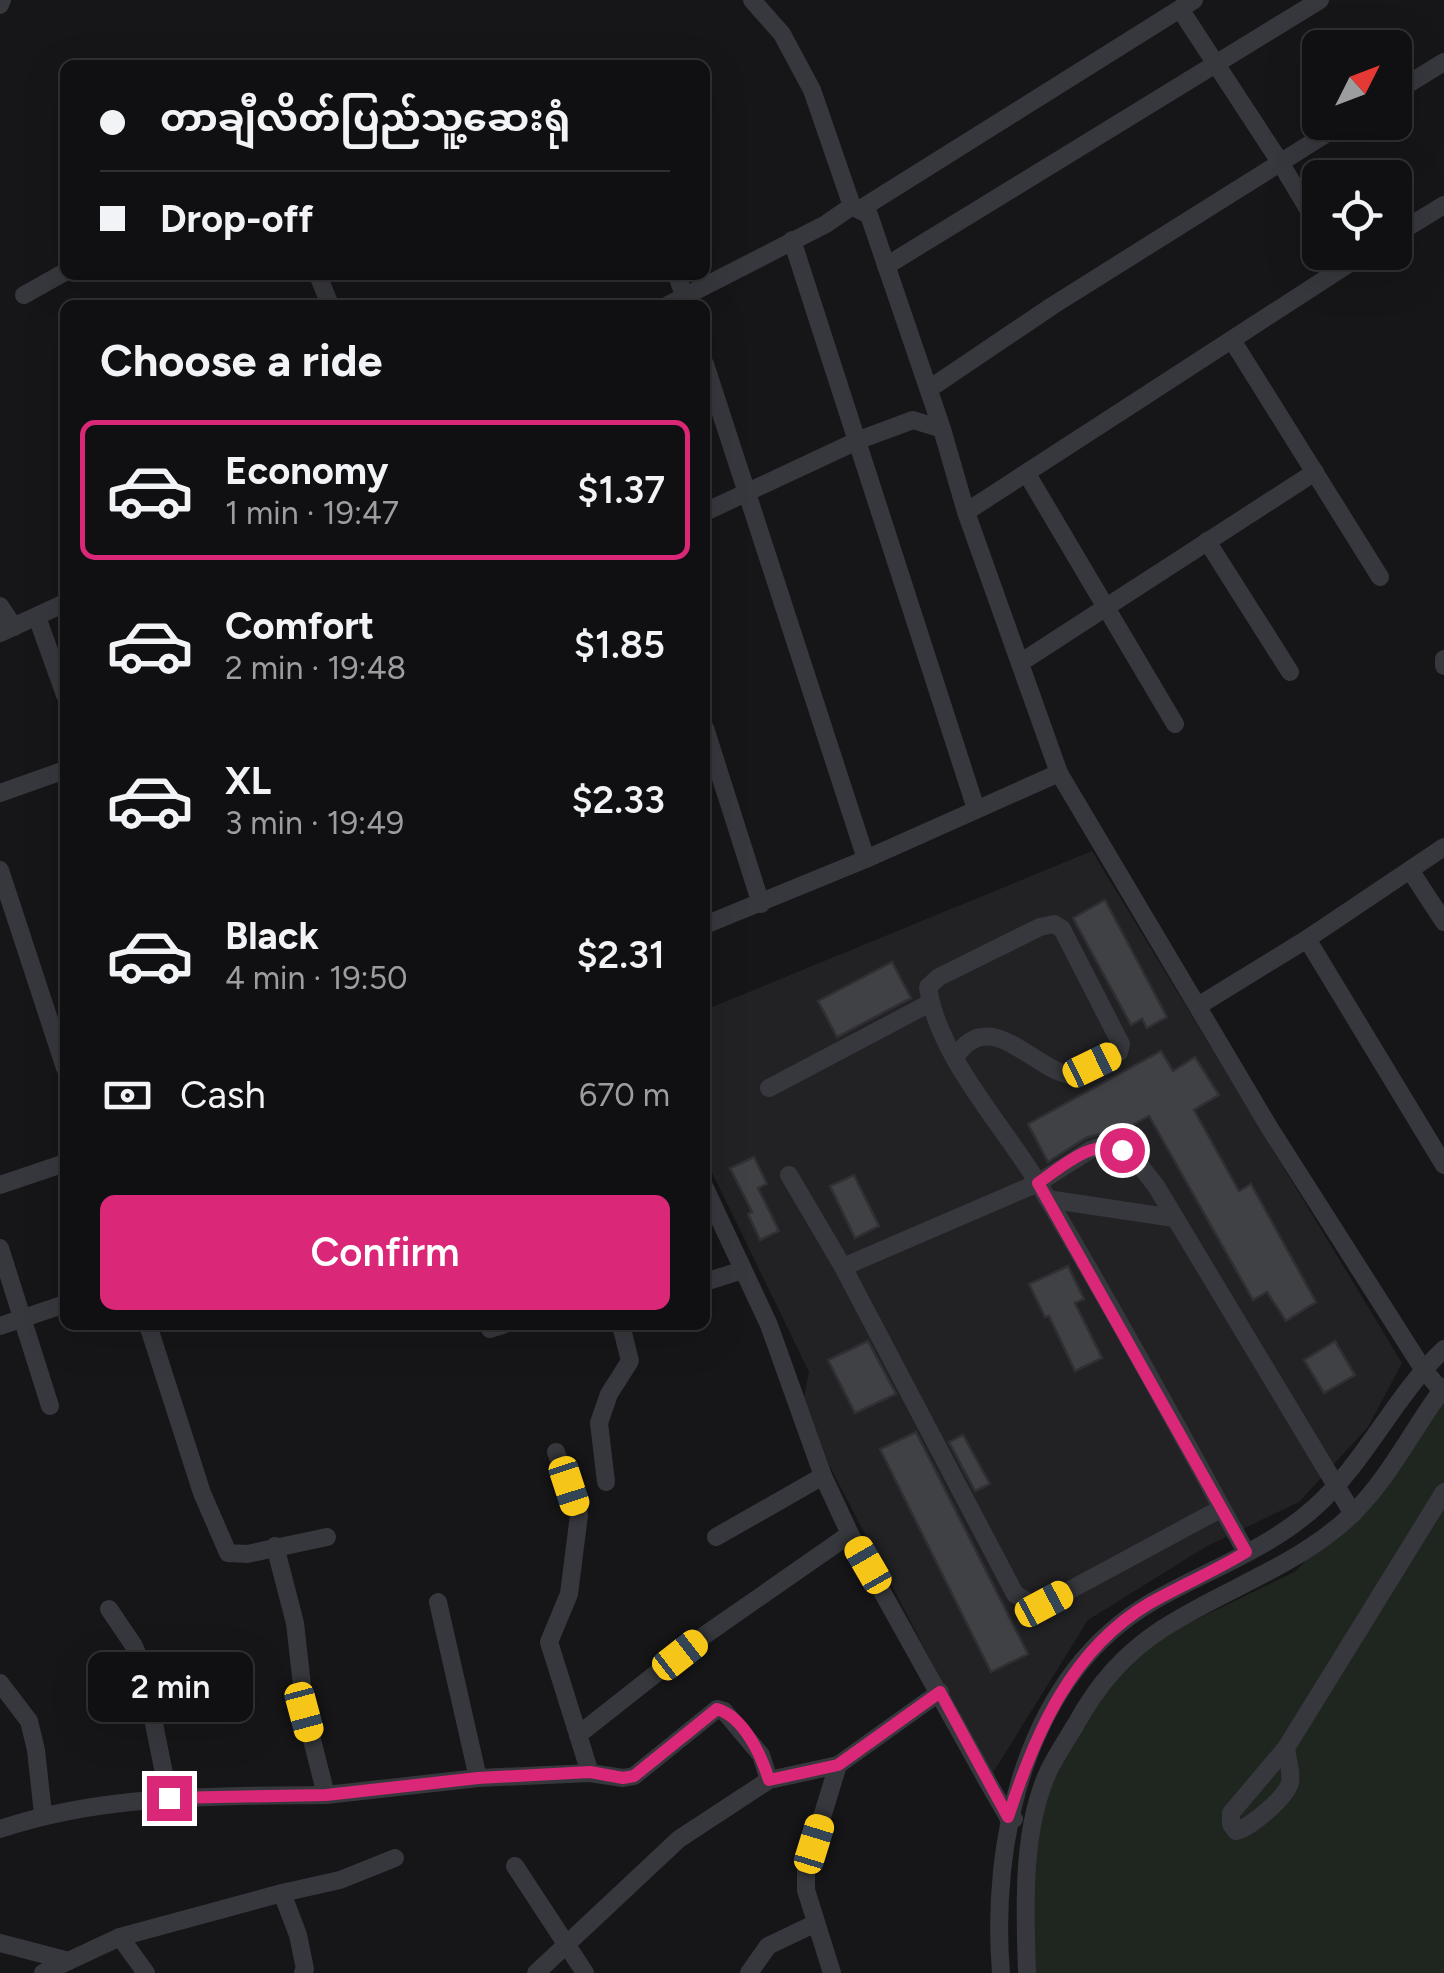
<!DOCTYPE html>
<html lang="en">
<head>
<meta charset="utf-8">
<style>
	:root { --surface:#101012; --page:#19191b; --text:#f1f3f6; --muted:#9c9d9f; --line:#303032; --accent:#db2777 }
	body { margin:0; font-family:Figtree,"Noto Sans Myanmar",sans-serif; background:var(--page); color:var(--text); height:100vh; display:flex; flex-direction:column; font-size:38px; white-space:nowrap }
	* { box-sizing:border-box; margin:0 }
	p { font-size:32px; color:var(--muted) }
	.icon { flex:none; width:55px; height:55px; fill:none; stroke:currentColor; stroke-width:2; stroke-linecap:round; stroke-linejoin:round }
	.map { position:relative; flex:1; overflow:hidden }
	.sheet { position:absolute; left:60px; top:300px; width:650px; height:1030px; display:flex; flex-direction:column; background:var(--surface); border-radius:15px; box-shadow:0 10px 40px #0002,0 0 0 2px var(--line) }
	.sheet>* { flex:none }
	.banner { position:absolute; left:60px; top:60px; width:650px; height:220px; border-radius:15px; box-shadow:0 10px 40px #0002,0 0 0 2px var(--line); display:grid; align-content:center; height:220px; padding:0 40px; background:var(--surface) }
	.needle { width:65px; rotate:48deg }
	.tools { position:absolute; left:1302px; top:30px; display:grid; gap:20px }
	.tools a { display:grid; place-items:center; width:110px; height:110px; border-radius:15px; background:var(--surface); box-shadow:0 10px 40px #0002,0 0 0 2px var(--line); font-size:50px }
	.end { position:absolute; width:45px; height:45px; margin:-22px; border:12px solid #db2777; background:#fff; box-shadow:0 0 0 5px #fff }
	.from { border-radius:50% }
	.bubble { position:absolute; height:70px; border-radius:15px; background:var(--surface); box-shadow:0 10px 40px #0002,0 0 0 2px var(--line); font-size:32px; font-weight:600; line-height:70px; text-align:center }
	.car { position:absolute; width:30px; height:60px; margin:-30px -15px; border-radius:12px; box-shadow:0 0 8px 2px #0007; background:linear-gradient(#f5c518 24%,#345 0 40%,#f5c518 0 76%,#345 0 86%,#f5c518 0) }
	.banner b { display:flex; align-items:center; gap:35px; height:95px; font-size:38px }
	.banner b+b { border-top:2px solid var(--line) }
	.banner i { width:25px; height:25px; background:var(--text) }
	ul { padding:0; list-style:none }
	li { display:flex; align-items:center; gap:30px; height:140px; margin:0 20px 15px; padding:0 20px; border:5px solid transparent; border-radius:15px }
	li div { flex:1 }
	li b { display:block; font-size:38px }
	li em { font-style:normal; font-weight:600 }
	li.current { border-color:var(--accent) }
	li>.icon { width:90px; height:90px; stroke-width:1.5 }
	h2 { padding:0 40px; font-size:45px; line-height:120px }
	.pay { display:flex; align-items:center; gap:25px; height:110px; padding:0 40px; font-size:38px }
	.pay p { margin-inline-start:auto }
	.primary-button { display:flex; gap:20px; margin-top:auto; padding:20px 40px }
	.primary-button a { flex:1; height:115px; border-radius:15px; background:var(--accent); color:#fff; font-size:40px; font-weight:600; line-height:115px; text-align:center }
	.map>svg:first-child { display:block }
	.built { fill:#222225 }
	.green { fill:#1e261f }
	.building { fill:#404145; stroke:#303034; stroke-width:2.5 }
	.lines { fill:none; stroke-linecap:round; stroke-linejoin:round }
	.minor { stroke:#37383d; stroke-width:18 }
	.route { stroke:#db2777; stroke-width:12 }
</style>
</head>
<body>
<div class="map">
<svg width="1444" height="1973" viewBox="0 0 1444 1973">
	<rect width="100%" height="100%" fill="#161618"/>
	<!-- built -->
	<path class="built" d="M1092,851l310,512 -34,64 -69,75 -92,44 -119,74 -97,156 -163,-313 -24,-66 5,-25 -104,-214v-148z"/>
	<!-- green -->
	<path class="green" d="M1444,1392v581h-418l15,-174 43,-98 56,-54 156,-76 70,-77z"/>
	<!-- building -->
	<g class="building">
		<path d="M1105,900l62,117 -20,11 -5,-9 -11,6 -58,-107z"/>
		<path d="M892,962l19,36 -74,39 -19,-36z"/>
		<path d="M1161,1051l12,20 22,-14 24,38 -25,15 45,81 12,-7 65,118 -30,19 -19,-29 -14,8 -104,-184 -36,20 -14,-2 -13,4 -38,24 -20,-38z"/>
		<path d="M754,1157l13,27 -9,4 21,43 -19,9 -12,-26 4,-2 -22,-44z"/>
		<path d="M854,1175l25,51 -24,12 -25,-52z"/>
		<path d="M1068,1266l16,33 -9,4 27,55 -27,13 -26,-55 -4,1 -16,-33z"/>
		<path d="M868,1341l28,53 -41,19 -27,-53z"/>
		<path d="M1335,1341l20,34 -31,18 -20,-33z"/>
		<path d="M916,1432l112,222 -37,18 -111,-223z"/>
		<path d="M963,1435l27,49 -15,7 -26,-49z"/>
	</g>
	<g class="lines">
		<!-- minor -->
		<g class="minor">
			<path d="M752,0l30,34 30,56 40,116"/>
			<path d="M0,5l2,-5"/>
			<path d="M1180,9l100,153 40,67"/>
			<path d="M1395,92l49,-30"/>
			<path d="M859,210l335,-210"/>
			<path d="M1395,235l49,-30"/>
			<path d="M792,240l184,569"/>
			<path d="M886,266l434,-266"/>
			<path d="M318,275l12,30"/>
			<path d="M677,275l10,30"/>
			<path d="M24,295l41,-23"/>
			<path d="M668,305l158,-81 26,-18 17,9 73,214"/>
			<path d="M1232,340l148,237"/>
			<path d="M705,364l161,495 193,-86"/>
			<path d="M929,389l123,-83 293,-184"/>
			<path d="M1027,474l148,250"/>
			<path d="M705,512l154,-72 54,-20 29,9 24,83 93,261 210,354 154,242 18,21"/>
			<path d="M966,512l401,-260"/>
			<path d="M1207,541l83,131"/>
			<path d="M0,606l14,21"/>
			<path d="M37,617l28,78"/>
			<path d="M0,633l65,-30"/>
			<path d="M1444,659v7"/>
			<path d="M1020,663l295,-191"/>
			<path d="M705,728l56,176"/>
			<path d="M0,793l65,-23"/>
			<path d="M0,870l65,198"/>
			<path d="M1410,870l34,52"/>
			<path d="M705,925l161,-66"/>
			<path d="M1307,939l137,226"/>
			<path d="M1198,1006l109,-67 137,-92"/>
			<path d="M955,1058c34,-55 78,12 116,17l48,-23 2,-8 -59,-115 -8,-5 -14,3 -101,50 -11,10c10,70 76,139 112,199 72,120 139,244 206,366"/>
			<path d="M769,1088l161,-85"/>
			<path d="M789,1175l54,92 172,327 16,10h13l178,-96"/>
			<path d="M0,1185l65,-22"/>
			<path d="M705,1188l64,137 54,151 27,58"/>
			<path d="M1047,1199l127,19"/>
			<path d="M0,1248l50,158"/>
			<path d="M843,1267l195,-84 52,-33 12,-4 29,8 25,32 197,328"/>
			<path d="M705,1282l38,-12"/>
			<path d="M148,1325l54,168 26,60 19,1 80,-17"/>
			<path d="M0,1326l65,-22"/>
			<path d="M490,1329l13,-4"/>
			<path d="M556,1452l23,63 -10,79 -20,48 41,131"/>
			<path d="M606,1482l-7,-59 10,-29 21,-33 -9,-36"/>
			<path d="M716,1537l107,-61"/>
			<path d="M275,1546l20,77 10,89 21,83 152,-17 112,-5 33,5 11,-2 83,-67 7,2 37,44 8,25"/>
			<path d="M438,1602l40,176"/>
			<path d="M109,1609l25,37 9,23 26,129"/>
			<path d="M0,1683l29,38 7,29 7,64"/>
			<path d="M578,1735l127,-100 145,-101 139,250 19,33 6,2"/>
			<path d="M1286,1748c1,10 6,24 4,34 -2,14 -40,46 -54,49l-5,-7v-11l55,-65 158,-256"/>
			<path d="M0,1829c104,-35 217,-33 326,-34"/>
			<path d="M515,1866l70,107"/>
			<path d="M282,1893l58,-13 55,-22"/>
			<path d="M120,1937l162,-44 16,42 7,34 -2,4"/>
			<path d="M0,1943l69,18"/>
			<path d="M43,1973l77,-36 26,36"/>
			<path d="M536,1973l143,-134 90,-59 69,-15 102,-73"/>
			<path d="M749,1973l19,-27 48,-23"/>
			<path d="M832,1973l-26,-83v-21l32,-104"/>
			<path d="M1001,1973c-11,-133 25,-296 149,-370 54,-32 116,-52 164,-95 52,-46 80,-112 130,-159"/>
			<path d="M1027,1973c-2,-64 -6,-143 22,-203 8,-16 18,-31 27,-46 22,-40 48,-70 86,-95 57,-37 124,-59 177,-103 46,-38 70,-92 105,-139"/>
		</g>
	</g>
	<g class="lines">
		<!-- route -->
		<path class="route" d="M169,1798l157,-3 152,-17 112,-6 33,6 11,-2 83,-67c27,8 44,46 52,71l69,-15 102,-73 68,125c27,-83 63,-168 142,-214 32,-18 65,-32 96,-51l-208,-369c24,-16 54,-45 84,-33"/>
	</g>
</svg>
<div class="tools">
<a><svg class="needle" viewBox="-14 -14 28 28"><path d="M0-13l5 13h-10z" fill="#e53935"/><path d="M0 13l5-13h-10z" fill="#9c9d9f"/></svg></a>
<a><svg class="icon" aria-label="locate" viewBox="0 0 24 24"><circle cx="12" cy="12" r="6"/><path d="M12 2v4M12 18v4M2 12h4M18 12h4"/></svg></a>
</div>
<i class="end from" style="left:1122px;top:1150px"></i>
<i class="end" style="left:169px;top:1798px"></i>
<div class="bubble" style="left:88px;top:1652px;width:165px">2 min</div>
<i class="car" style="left:1092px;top:1065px;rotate:64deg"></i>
<i class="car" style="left:569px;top:1486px;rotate:162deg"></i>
<i class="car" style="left:868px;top:1565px;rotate:330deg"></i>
<i class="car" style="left:1044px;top:1604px;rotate:62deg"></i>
<i class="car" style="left:680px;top:1655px;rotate:52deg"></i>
<i class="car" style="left:304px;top:1712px;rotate:165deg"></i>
<i class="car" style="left:814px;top:1844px;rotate:17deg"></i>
<div class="banner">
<b><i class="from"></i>တာချီလိတ်ပြည်သူ့ဆေးရုံ</b>
<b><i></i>Drop-off</b>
</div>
<section class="sheet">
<h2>Choose a ride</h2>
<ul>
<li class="current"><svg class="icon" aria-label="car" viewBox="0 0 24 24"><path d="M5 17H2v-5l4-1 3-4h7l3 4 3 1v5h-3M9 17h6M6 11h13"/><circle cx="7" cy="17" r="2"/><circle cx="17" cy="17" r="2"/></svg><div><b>Economy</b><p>1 min · 19:47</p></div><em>$1.37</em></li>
<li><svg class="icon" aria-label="car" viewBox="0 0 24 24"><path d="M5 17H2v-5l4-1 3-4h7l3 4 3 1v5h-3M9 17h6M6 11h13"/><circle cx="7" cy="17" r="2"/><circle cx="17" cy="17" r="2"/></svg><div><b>Comfort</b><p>2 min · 19:48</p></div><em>$1.85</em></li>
<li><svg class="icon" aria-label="car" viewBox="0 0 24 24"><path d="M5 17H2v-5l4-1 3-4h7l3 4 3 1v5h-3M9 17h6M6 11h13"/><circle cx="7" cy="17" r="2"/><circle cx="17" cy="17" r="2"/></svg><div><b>XL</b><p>3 min · 19:49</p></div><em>$2.33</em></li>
<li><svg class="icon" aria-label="car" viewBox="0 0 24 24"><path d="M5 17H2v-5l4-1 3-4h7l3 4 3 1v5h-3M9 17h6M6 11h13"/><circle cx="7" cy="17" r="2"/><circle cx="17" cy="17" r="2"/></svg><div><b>Black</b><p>4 min · 19:50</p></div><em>$2.31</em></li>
</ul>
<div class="pay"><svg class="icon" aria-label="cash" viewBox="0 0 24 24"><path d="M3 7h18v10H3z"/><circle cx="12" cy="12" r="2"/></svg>Cash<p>670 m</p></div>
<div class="primary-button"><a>Confirm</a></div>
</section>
</div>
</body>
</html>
